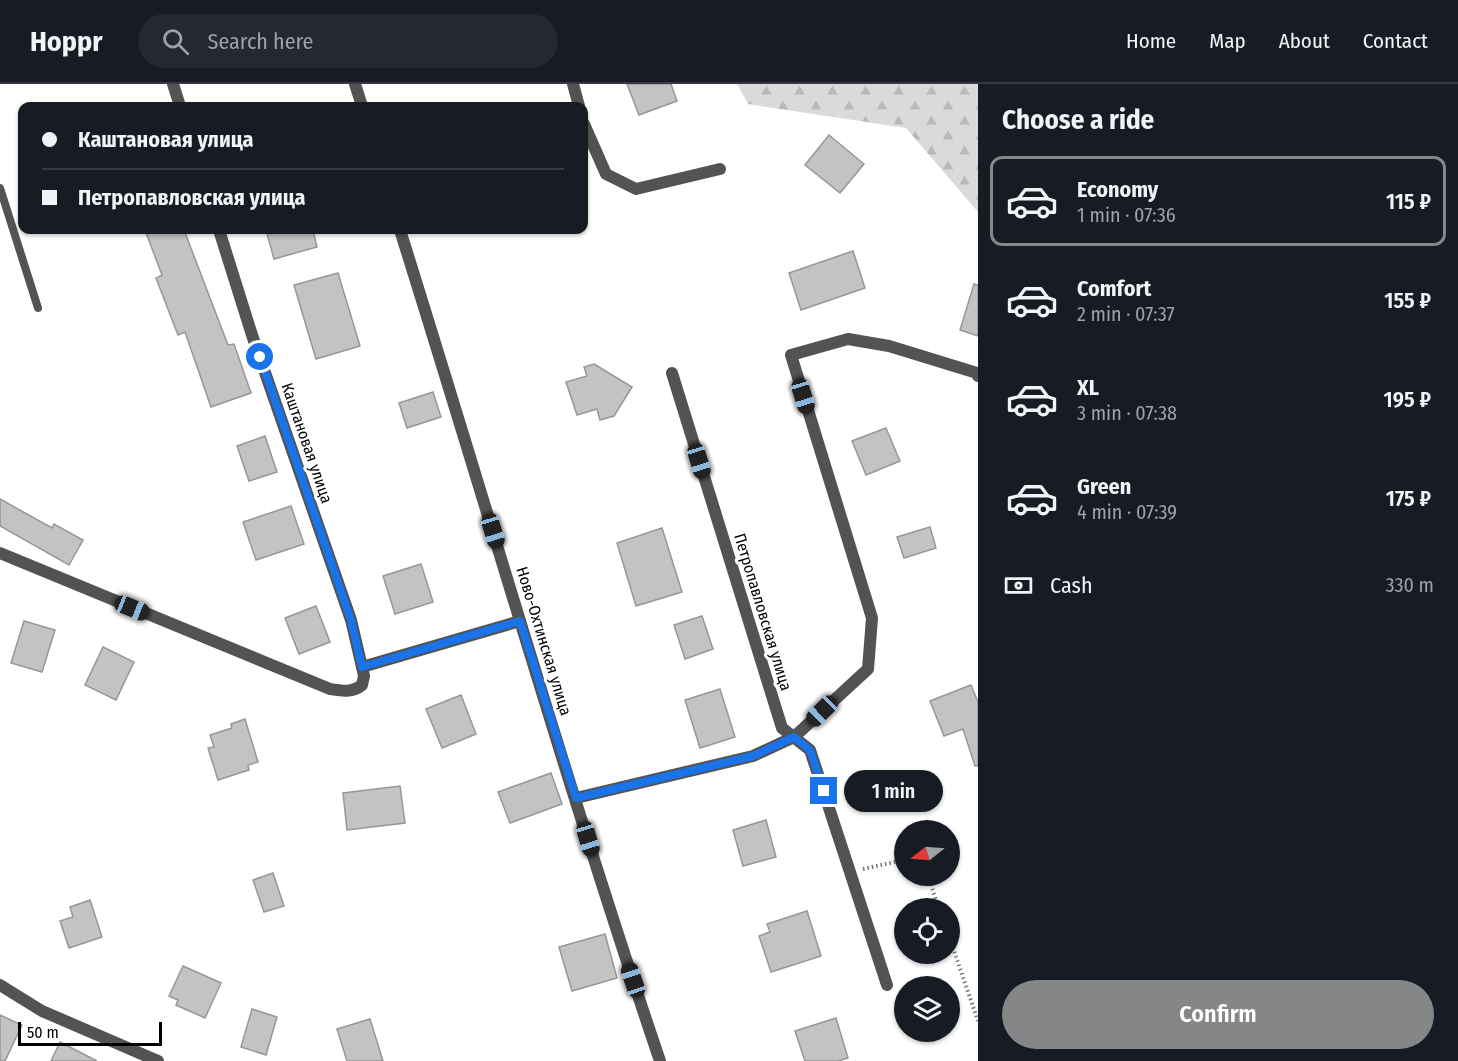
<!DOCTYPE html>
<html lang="en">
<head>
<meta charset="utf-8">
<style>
	:root { --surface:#171b24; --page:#242831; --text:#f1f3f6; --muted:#9ea1a6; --line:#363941; --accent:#858687 }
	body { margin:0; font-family:"Fira Sans Condensed",sans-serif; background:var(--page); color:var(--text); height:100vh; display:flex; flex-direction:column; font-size:22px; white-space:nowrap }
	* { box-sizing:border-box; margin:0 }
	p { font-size:20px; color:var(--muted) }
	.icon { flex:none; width:33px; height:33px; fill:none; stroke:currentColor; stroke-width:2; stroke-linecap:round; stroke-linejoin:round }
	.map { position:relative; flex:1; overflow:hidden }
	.details { display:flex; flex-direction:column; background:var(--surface); width:480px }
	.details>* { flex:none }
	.guide { position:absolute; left:18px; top:18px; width:570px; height:132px; border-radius:12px; box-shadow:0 2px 4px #0004; display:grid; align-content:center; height:132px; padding:0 24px; background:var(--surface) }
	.needle { width:39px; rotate:253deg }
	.controls { position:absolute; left:894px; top:736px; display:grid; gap:12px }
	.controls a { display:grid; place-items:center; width:66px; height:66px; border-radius:50%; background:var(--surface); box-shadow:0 2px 4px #0004; font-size:30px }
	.scale { position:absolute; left:18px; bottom:15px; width:144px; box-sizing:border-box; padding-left:6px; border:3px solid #000; border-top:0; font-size:16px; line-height:21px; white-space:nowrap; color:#000; -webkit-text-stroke:4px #fff; paint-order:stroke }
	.end { position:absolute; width:27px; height:27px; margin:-14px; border:8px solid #1a73e8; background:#fff; box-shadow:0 0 0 3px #fff }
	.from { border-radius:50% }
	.bubble { position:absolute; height:42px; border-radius:21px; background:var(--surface); box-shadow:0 2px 4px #0004; font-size:20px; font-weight:600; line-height:42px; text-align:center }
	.car { position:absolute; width:18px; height:36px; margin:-18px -9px; border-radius:8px; box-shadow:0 0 4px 2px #0007; background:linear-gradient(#222 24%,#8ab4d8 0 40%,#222 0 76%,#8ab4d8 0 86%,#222 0) }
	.guide b { display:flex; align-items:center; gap:21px; height:57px; font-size:22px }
	.guide b+b { border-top:2px solid var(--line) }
	.guide i { width:15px; height:15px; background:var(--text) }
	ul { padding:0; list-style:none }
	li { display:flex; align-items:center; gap:18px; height:90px; margin:0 12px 9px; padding:0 12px; border:3px solid transparent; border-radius:12px }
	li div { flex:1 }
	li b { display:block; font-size:22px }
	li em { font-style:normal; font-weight:600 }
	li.on { border-color:var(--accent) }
	li>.icon { width:54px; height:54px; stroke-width:1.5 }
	h2 { padding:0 24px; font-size:27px; line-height:72px }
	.pay { display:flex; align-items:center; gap:15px; height:66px; padding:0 24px; font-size:22px }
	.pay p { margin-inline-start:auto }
	.action { display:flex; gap:12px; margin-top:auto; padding:12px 24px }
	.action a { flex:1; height:69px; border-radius:36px; background:var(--accent); color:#fff; font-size:24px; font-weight:600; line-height:69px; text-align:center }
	header { display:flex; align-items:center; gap:36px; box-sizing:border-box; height:84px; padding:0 30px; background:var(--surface); border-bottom:2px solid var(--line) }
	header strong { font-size:28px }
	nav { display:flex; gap:33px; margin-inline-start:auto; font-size:21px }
	.search { width:420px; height:54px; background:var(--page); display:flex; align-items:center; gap:15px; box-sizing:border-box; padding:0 21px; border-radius:33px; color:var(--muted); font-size:22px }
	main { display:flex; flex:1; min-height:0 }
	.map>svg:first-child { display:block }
	.forest { fill:url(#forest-firs) }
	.building { fill:#c3c3c3; stroke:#979797; stroke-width:1.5 }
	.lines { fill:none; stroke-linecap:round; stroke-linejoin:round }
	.path { stroke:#757575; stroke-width:4; stroke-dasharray:1.5 3; stroke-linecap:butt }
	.service { stroke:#535353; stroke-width:8 }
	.minor { stroke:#535353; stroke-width:12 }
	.tertiary { stroke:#535353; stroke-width:12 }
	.route { stroke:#1a73e8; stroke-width:8 }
	.labels { text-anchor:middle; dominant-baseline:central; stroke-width:6; stroke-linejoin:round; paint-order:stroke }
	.street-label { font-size:16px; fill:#000; stroke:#fff }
</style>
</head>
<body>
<header>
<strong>Hoppr</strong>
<div class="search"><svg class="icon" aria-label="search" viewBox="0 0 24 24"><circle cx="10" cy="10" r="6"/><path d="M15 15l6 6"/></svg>Search here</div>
<nav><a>Home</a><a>Map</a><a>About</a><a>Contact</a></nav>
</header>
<main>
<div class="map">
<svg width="978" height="977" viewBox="0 0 978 977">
	<defs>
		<pattern id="forest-firs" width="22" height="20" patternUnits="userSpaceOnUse" patternTransform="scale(1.5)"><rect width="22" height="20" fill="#dadada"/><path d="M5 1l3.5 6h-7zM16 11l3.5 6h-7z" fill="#b9b9b9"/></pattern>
	</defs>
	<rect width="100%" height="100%" fill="#fff"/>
	<!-- forest -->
	<path class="forest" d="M737,0h241v128l-72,-84 -158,-24z"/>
	<!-- building -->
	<g class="building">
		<path d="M627,0h44l6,17 -38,14z"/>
		<path d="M829,51l35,29 -24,29 -35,-28z"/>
		<path d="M145,146h39l44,115 6,-1 17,49 -40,14 -26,-75 -7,3 -22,-57 6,-3z"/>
		<path d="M266,146h47l4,17 -43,12z"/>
		<path d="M853,167l12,37 -64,22 -12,-37z"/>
		<path d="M338,189l22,73 -44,13 -22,-74z"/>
		<path d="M974,200l4,1v51l-18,-6z"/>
		<path d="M594,280l38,23 -18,29 -14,4 -3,-11 -20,6 -11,-33 21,-6 -3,-9z"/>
		<path d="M433,308l8,25 -34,11 -8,-25z"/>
		<path d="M886,344l14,33 -34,14 -14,-34z"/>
		<path d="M265,352l12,36 -28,9 -12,-35z"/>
		<path d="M0,415l52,29 2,-4 29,16 -14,25 -69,-39z"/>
		<path d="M291,422l13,38 -48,16 -13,-38z"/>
		<path d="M930,443l6,21 -32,10 -7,-21z"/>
		<path d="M662,444l20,64 -46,14 -19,-63z"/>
		<path d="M421,480l12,38 -38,12 -12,-38z"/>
		<path d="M316,522l14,36 -31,12 -14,-36z"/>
		<path d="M702,532l11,33 -28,10 -11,-34z"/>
		<path d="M24,537l31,9 -13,42 -31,-9z"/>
		<path d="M103,563l31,15 -18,38 -31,-15z"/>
		<path d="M971,601l7,17v64h-3l-12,-37 -19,7 -14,-35z"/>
		<path d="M720,605l15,48 -35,11 -15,-48z"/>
		<path d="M461,611l15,39 -34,14 -16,-39z"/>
		<path d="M245,635l13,43 -10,3 1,5 -31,10 -10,-32 6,-1 -4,-12 22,-7 -1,-4z"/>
		<path d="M551,689l11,31 -52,19 -12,-31z"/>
		<path d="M400,702l5,37 -58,7 -4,-37z"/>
		<path d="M766,736l10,37 -33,9 -10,-36z"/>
		<path d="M273,789l11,33 -20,6 -11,-32z"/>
		<path d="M90,816l12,37 -33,11 -9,-27 13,-4 -3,-10z"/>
		<path d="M807,827l14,45 -50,16 -12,-36 11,-4 -3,-8z"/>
		<path d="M605,850l12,44 -45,13 -13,-44z"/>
		<path d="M183,882l38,17 -16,35 -29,-13 2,-5 -9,-4z"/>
		<path d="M252,925l25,8 -11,38 -25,-8z"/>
		<path d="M0,931l22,10 -17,36h-5z"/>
		<path d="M836,934l12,40 -10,3h-33l-10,-30z"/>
		<path d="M370,935l13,42h-36l-10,-32z"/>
		<path d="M60,958l37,19h-46z"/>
	</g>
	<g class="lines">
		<!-- path -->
		<g class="path">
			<path d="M863,785l41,-9"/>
			<path d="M928,792l11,33"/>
			<path d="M950,855l28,82"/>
		</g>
		<!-- service -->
		<path class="service" d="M0,104l38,120"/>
		<!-- minor -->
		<g class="minor">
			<path d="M173,0l7,22"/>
			<path d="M573,0l6,22"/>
			<path d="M584,40l22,50 30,15 84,-20"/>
			<path d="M219,146l33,105 99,285 11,47"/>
			<path d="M672,289l110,355 28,22 77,235"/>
			<path d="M0,469l330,136c12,2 22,4 32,-4l2,-9 -2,-9 158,-46"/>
			<path d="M576,714l177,-42 41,-19 74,-68 4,-51 -81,-263 57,-16 41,7 88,27 1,3"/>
			<path d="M0,901l42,26 116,50"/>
		</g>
		<!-- tertiary -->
		<g class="tertiary">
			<path d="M355,0l7,22"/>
			<path d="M400,146c87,277 167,556 260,831"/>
		</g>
	</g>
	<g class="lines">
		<!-- route -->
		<path class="route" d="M260,273l91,263 11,47 158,-46 56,177 177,-42 41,-19 16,13 14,41"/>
	</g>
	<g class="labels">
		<!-- street labels -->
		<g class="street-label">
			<text transform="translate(307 359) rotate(71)">Каштановая улица</text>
			<text transform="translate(763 528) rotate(73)">Петропавловская улица</text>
			<text transform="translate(544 557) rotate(73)">Ново-Охтинская улица</text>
		</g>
	</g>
</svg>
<div class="controls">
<a><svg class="needle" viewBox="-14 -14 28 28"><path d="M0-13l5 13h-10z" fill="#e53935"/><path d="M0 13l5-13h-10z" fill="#9ea1a6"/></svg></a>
<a><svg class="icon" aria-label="locate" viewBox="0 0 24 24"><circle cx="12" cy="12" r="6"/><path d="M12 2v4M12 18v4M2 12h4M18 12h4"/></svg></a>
<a><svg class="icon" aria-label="layers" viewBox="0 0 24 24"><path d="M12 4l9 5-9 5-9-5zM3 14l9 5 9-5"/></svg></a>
</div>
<div class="scale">50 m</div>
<i class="end from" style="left:260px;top:273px"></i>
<i class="end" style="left:824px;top:707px"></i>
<div class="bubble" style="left:844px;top:686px;width:99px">1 min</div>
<i class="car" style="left:803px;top:312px;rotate:163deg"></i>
<i class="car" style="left:699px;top:377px;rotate:163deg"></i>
<i class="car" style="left:493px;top:447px;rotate:163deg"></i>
<i class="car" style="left:132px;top:524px;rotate:112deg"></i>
<i class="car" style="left:822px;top:627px;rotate:226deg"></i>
<i class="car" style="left:588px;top:755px;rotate:163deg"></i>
<i class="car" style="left:633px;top:896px;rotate:341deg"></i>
<div class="guide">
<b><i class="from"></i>Каштановая улица</b>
<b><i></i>Петропавловская улица</b>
</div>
</div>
<section class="details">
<h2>Choose a ride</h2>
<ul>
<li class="on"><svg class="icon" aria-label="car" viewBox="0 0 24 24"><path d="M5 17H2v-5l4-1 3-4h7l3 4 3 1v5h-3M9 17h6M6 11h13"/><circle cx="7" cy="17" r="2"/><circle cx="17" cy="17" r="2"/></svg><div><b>Economy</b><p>1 min · 07:36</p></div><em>115 ₽</em></li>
<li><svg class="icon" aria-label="car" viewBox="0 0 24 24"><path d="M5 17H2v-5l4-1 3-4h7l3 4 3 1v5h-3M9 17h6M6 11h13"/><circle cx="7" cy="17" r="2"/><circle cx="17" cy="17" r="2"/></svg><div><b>Comfort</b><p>2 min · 07:37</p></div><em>155 ₽</em></li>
<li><svg class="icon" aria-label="car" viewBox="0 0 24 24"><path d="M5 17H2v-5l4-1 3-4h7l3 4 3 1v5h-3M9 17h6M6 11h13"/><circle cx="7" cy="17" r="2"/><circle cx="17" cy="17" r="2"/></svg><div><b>XL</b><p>3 min · 07:38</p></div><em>195 ₽</em></li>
<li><svg class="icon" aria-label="car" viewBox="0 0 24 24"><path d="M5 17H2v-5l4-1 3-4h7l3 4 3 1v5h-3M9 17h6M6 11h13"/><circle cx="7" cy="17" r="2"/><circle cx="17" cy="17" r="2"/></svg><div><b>Green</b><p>4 min · 07:39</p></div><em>175 ₽</em></li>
</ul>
<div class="pay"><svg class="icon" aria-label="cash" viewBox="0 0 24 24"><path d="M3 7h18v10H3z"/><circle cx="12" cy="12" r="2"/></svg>Cash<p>330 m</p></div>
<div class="action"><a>Confirm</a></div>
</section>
</main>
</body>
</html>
